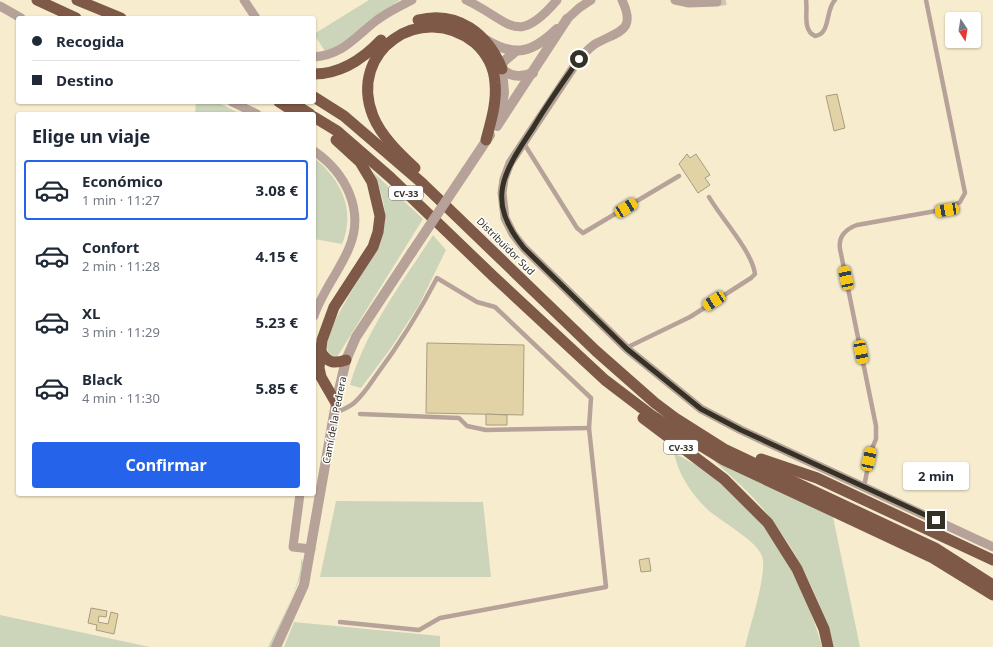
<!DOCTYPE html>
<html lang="es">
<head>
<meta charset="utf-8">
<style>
	:root { --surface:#fff; --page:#f2f2f3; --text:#1f2937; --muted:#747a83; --line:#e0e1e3; --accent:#2563eb }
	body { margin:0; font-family:"Noto Sans",sans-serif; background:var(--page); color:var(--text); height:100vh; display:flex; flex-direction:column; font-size:15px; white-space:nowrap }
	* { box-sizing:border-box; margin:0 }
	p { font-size:13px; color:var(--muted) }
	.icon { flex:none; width:22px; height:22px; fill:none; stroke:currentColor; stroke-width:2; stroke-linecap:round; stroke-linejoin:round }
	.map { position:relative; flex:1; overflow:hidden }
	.sheet { position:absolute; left:16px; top:112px; width:300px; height:384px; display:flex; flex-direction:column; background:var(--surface); border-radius:4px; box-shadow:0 1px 3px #0004 }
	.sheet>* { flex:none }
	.banner { position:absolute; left:16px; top:16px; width:300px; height:88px; border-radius:4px; box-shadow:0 1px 3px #0004; display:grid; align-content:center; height:88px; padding:0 16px; background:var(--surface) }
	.needle { width:26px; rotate:168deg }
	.tools { position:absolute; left:945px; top:12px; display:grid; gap:8px }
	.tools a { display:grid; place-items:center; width:36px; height:36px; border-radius:4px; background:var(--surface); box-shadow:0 1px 3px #0004; font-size:20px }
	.end { position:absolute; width:18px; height:18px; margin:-9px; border:5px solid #353125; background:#fff; box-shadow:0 0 0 2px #fff }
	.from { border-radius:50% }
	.bubble { position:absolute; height:28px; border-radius:4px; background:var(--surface); box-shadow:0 1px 3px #0004; font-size:13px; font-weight:700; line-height:28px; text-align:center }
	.car { position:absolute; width:12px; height:24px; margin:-12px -6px; border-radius:5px; box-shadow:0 0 3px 1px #0007; background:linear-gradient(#f5c518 24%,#345 0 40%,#f5c518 0 76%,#345 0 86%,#f5c518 0) }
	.banner b { display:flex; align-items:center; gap:14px; height:38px; font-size:15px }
	.banner b+b { border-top:1px solid var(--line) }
	.banner i { width:10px; height:10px; background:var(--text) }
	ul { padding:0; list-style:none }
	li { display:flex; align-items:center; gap:12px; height:60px; margin:0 8px 6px; padding:0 8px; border:2px solid transparent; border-radius:4px }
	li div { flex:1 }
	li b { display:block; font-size:15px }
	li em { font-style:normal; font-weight:700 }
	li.on { border-color:var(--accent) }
	li>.icon { width:36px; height:36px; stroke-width:1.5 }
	h2 { padding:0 16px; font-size:18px; line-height:48px }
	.button { display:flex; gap:8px; margin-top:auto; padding:8px 16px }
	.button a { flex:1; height:46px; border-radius:4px; background:var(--accent); color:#fff; font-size:16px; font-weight:700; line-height:46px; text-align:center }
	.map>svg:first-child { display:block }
	.green { fill:#ccd5b9 }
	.building { fill:#e2d3a7; stroke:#a69d80 }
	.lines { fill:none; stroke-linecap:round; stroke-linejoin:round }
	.minor-tunnel { stroke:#d0c7ac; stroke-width:9; stroke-dasharray:9 4.5; stroke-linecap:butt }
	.service { stroke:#b7a299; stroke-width:4.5 }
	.minor { stroke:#b7a299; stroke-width:9 }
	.tertiary { stroke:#b7a299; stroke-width:10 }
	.trunk { stroke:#7e5948; stroke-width:11 }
	.tertiary-bridge { stroke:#b7a299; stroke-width:10 }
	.route { stroke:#353125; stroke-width:5 }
	.labels { text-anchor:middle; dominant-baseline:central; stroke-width:3; stroke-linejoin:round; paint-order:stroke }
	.shield { fill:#fff; stroke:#726f66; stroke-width:1 }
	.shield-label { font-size:9px; font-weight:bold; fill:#353125 }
	.street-label { font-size:10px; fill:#353125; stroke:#fff }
</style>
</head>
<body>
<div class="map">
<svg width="993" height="647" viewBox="0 0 993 647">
	<rect width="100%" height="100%" fill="#f7edce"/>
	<!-- green -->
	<g class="green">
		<path d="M369,0h31l-28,18 -29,27 -17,8 -12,-19z"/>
		<path d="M196,102h21l24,12h-46z"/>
		<path d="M314,158c27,21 42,53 28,86l-28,-5z"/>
		<path d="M373,172l50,47 -86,138c-4,-1 -7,-2 -9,-6 -9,-22 52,-94 56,-123 3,-21 -3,-37 -11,-56z"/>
		<path d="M433,235l13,15 -27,55 -28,43 -30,40 -11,-3c16,-56 52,-102 83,-150z"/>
		<path d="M674,453c10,6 22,11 32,18 58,40 98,109 116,176h-77c5,-22 20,-66 18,-87 -1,-17 -43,-39 -55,-50 -16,-15 -30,-36 -34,-57z"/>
		<path d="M709,456l124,61 27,130h-27c-13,-51 -39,-103 -74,-143 -14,-16 -34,-33 -50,-48z"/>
		<path d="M336,501l147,1 8,75h-171z"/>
		<path d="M301,558l4,8 -30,73 -4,8h-3c11,-23 35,-64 33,-89z"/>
		<path d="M0,615l150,32h-150z"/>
		<path d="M294,622l146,14v11h-156z"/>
	</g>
	<!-- building -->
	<g class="building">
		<path d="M837,94l8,34 -11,3 -8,-35z"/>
		<path d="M687,154l3,4 6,-4 14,21 -5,3 5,7 -12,8 -19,-29z"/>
		<path d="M427,343l97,2 -1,70 -97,-2z"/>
		<path d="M486,414l21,1v10h-21z"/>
		<path d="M649,558l2,13 -10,1 -2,-12z"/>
		<path d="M91,608l16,3 -1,6 -7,-1 -1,6 10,2 3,-12 7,2 -4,20 -18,-4 1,-5 -9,-2z"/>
	</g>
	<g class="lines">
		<!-- minor-tunnel -->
		<path class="minor-tunnel" d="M717,2l11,-2"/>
		<!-- service -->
		<g class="service">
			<path d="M806,0c2,12 -4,30 9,36 16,-2 10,-26 20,-36"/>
			<path d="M523,142l54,86 6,5 96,-57"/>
			<path d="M626,348l64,-31 61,-39 4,-4c-3,-23 -34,-56 -46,-77"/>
			<path d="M335,413c7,-3 13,-5 19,-10 8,-7 15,-17 21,-26 23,-31 44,-64 62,-99l40,24 18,5 96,91 -2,30 17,159 -166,31 -21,12 -79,-8"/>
			<path d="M360,414l99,4 8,8 19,4 103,-2"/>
			<path d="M864,487l7,-36 5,-12v-13l-36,-177c-2,-13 6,-20 17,-24l90,-16 13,-7 5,-9 -39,-193"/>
		</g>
		<!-- minor -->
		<g class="minor">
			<path d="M244,0l12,18"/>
			<path d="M466,0c45,21 50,48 91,0"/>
			<path d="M622,0c15,32 -4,31 -27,44 -6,4 -11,10 -16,15l-69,104 -6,16 -2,14 3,25 8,16 11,14 103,101 74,60 40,21 252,117"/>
			<path d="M675,0l14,3 28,-1"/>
			<path d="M0,6l21,12"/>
			<path d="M567,19l12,-11 12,-8"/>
			<path d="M314,57c29,-2 41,-20 63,-37 11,-8 23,-14 35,-20"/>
			<path d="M232,102l25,12"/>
			<path d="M314,151c32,22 51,60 35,97 -10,24 -27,44 -35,68"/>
			<path d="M300,494l-7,53 18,2"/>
		</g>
		<!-- tertiary -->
		<g class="tertiary">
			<path d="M486,40c30,18 47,12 71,-11"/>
			<path d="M501,68c9,9 19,10 32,5"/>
			<path d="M501,73l2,-11 13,-11"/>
			<path d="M500,117l4,-24 -2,-24"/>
			<path d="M497,126l70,-107"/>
			<path d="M466,171l24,-36"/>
			<path d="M276,647l28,-62 32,-182 10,-43 10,-23 56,-85"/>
		</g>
		<!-- trunk -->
		<g class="trunk">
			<path d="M37,0l39,18"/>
			<path d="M77,0l44,18"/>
			<path d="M418,20c40,-10 70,14 84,49"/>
			<path d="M314,74c27,0 49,-15 67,-34"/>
			<path d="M314,97l30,19 78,67 174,168 59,52 20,15 49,31 211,99 58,37"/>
			<path d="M279,102l17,11"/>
			<path d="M291,102l19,12"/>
			<path d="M314,117l23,14 53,46 103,99 112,104 46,35 73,45 209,98 60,37"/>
			<path d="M336,140l24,22 12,20 8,34 -2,16 -5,15 -39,60 -12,33 -3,28 2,9 15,26"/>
			<path d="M415,168c-15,-14 -34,-32 -42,-52 -26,-65 48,-116 102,-73 11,10 19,24 20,40 2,19 -4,38 -9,57"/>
			<path d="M321,352c7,11 13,12 25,8"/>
			<path d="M643,418l81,61 44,44 29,46 27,60 4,18"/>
			<path d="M761,459l56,19 176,82"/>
		</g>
		<!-- tertiary-bridge -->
		<path class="tertiary-bridge" d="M412,252l54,-81"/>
	</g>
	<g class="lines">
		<!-- route -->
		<path class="route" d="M579,59c-16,23 -32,45 -46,69 -30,45 -48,72 -9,120l103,101 74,60 40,21 195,90"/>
	</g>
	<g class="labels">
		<!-- shield labels -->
		<g class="shield">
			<rect x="389" y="186" width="34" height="14" rx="3"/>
			<rect x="664" y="440" width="34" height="14" rx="3"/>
		</g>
		<g class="shield-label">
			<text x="406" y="193">CV-33</text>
			<text x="681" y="447">CV-33</text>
		</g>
		<!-- street labels -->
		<g class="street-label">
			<text transform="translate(506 246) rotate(45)">Distribuïdor Sud</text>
			<text transform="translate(334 420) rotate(-79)">Camí de la Pedrera</text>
		</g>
	</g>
</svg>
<div class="tools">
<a><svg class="needle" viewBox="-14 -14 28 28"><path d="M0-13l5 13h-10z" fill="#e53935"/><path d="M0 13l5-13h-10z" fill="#747a83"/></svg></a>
</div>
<i class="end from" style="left:579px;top:59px"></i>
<i class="end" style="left:936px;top:520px"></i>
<div class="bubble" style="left:903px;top:462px;width:66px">2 min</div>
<i class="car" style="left:626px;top:208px;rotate:58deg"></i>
<i class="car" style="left:947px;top:210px;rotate:260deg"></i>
<i class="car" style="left:846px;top:278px;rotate:348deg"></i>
<i class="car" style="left:714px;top:301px;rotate:237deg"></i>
<i class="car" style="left:861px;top:352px;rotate:169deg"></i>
<i class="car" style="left:869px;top:459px;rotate:12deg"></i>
<div class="banner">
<b><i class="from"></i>Recogida</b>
<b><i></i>Destino</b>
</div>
<section class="sheet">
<h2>Elige un viaje</h2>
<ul>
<li class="on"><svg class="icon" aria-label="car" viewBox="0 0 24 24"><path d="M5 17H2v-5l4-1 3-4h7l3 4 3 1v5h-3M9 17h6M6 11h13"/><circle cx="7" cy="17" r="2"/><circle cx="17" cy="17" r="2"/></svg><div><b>Económico</b><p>1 min · 11:27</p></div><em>3.08 €</em></li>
<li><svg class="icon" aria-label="car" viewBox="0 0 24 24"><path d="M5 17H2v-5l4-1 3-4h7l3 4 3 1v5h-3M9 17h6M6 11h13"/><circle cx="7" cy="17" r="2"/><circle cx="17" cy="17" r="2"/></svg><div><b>Confort</b><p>2 min · 11:28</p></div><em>4.15 €</em></li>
<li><svg class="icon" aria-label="car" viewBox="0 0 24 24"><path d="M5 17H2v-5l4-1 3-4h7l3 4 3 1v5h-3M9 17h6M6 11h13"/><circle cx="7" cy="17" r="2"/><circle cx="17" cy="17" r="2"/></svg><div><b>XL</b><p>3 min · 11:29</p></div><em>5.23 €</em></li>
<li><svg class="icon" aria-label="car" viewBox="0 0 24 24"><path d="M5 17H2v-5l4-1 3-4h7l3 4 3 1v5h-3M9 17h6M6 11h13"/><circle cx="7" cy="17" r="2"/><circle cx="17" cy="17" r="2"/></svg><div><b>Black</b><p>4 min · 11:30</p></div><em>5.85 €</em></li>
</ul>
<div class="button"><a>Confirmar</a></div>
</section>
</div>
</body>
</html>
